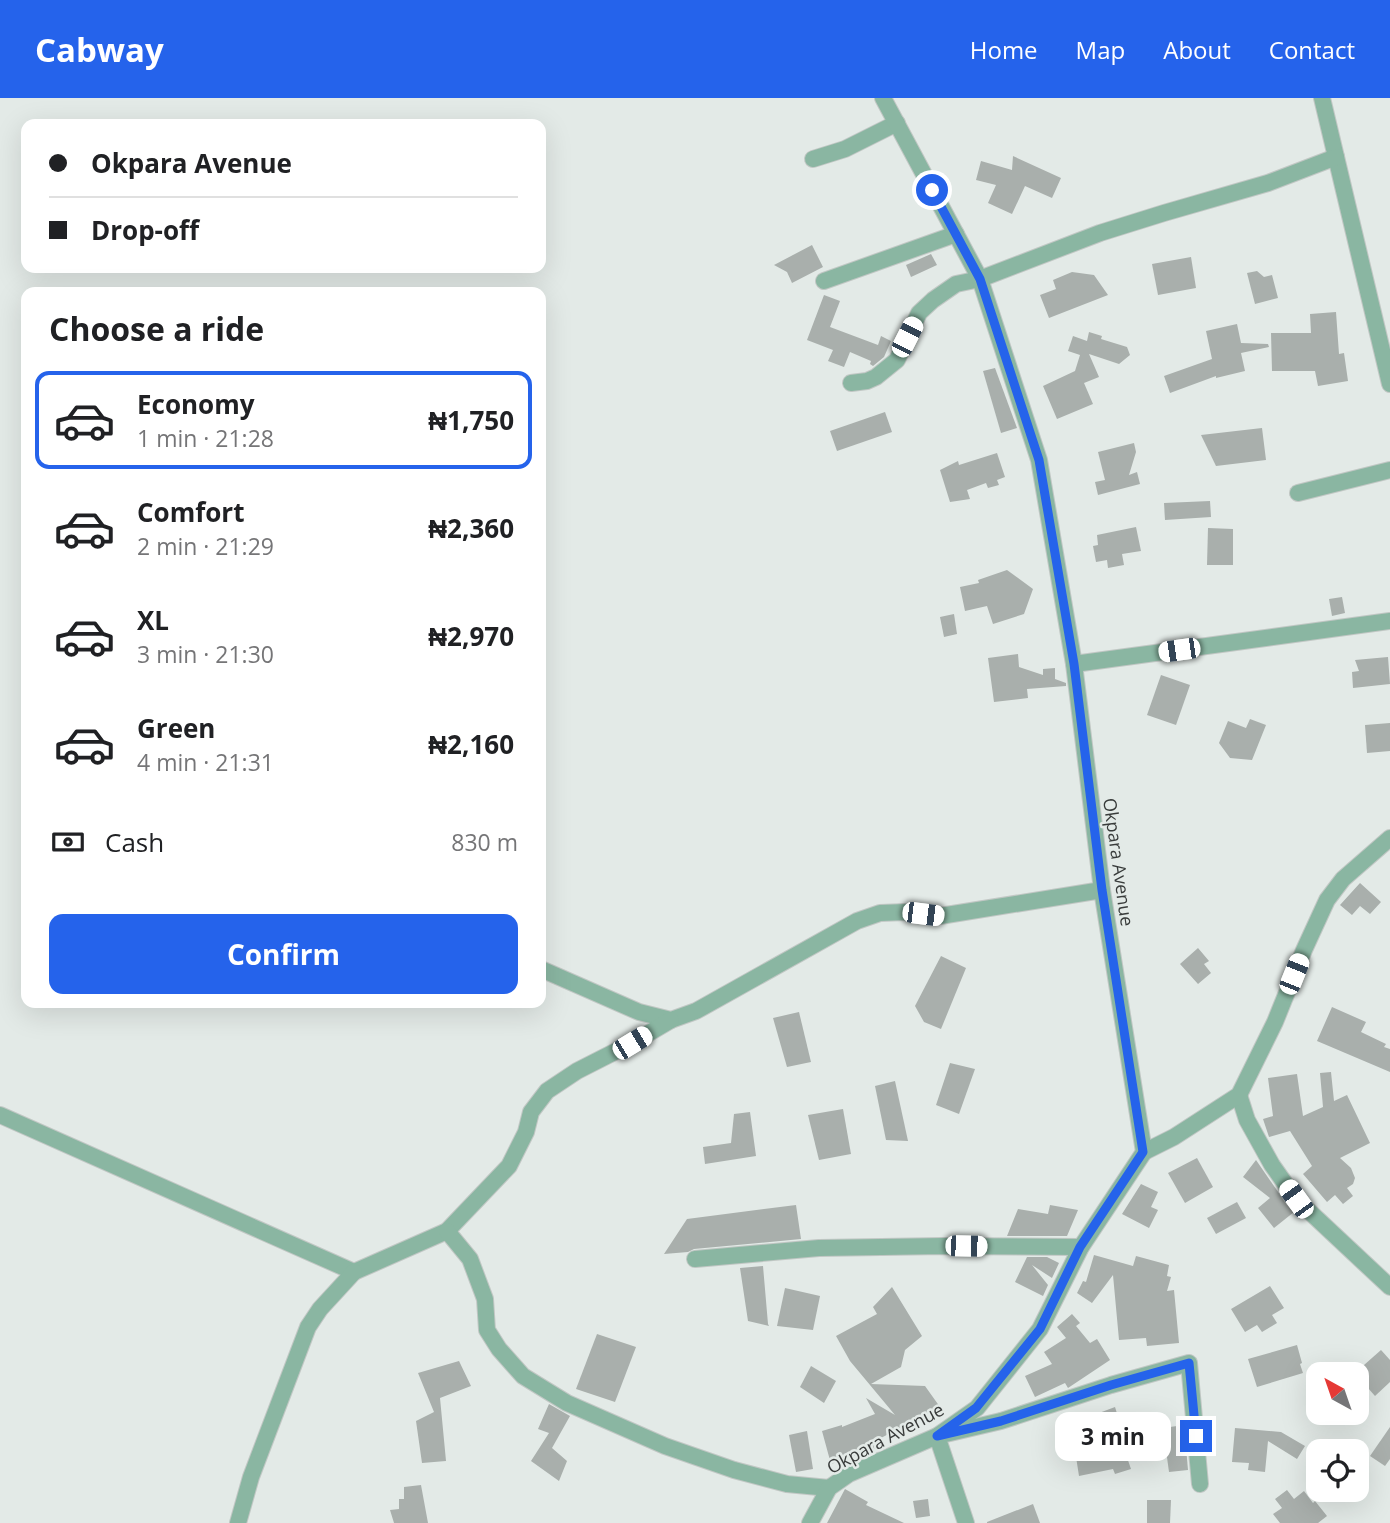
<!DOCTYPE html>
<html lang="en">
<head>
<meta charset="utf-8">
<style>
	:root { --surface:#fff; --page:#f2f2f2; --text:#202124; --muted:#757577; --line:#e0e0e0; --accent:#2563eb }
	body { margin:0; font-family:"Open Sans",sans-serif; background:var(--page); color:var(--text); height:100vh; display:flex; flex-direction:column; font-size:26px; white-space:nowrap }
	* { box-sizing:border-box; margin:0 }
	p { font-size:23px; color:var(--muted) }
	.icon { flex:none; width:38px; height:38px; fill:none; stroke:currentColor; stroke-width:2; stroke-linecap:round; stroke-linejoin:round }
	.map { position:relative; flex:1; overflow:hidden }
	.panel { position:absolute; left:21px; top:189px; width:525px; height:721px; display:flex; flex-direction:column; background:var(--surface); border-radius:14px; box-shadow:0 7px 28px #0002 }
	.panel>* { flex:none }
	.banner { position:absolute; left:21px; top:21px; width:525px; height:154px; border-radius:14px; box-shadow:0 7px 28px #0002; display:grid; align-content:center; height:154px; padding:0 28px; background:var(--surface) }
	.needle { width:46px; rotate:320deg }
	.buttons { position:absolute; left:1306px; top:1264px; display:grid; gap:14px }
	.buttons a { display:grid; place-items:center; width:63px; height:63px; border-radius:14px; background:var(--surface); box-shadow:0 7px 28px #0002; font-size:35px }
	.end { position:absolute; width:32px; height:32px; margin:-16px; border:9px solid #2563eb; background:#fff; box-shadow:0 0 0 4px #fff }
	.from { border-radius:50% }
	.bubble { position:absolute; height:49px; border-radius:14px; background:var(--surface); box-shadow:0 7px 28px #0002; font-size:23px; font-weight:700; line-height:49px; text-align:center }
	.car { position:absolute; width:21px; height:42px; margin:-21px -10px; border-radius:9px; box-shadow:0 0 5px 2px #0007; background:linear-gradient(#fff 24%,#345 0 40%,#fff 0 76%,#345 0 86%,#fff 0) }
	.banner b { display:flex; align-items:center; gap:24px; height:66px; font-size:26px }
	.banner b+b { border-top:2px solid var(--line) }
	.banner i { width:18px; height:18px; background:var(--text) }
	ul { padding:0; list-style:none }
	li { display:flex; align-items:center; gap:21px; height:98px; margin:0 14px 10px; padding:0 14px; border:4px solid transparent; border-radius:14px }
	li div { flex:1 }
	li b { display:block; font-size:26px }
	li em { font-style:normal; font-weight:700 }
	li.on { border-color:var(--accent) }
	li>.icon { width:63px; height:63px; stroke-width:1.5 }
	h2 { padding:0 28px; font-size:32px; line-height:84px }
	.pay { display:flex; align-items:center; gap:18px; height:77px; padding:0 28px; font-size:26px }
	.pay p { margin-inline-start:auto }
	.action { display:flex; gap:14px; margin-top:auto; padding:14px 28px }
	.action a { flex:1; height:80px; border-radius:14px; background:var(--accent); color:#fff; font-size:28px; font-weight:700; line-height:80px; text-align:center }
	header { display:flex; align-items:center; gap:42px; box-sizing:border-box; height:98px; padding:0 35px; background:var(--accent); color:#fff }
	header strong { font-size:33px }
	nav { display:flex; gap:38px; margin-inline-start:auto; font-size:24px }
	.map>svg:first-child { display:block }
	.building { fill:#a9afac }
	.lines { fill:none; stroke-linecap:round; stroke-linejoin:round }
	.minor-casing { stroke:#c1c7c4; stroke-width:18 }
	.minor { stroke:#8ab6a2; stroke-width:16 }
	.route { stroke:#2563eb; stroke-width:9 }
	.labels { text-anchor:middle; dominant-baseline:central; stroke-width:5; stroke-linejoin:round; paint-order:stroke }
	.street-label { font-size:18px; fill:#383b3a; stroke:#e3eae7 }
</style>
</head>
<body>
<header>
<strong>Cabway</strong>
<nav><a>Home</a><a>Map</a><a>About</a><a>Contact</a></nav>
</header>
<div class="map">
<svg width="1390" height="1425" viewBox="0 0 1390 1425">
	<rect width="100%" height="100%" fill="#e3eae7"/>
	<!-- building -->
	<g class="building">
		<path d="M1013,58l48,22 -9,20 -27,-12 -13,28 -24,-11 8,-18 -20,-5 5,-19 31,9z"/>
		<path d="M812,147l11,22 -31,16 -5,-11 -13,-7z"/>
		<path d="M931,156l6,11 -26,12 -5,-12z"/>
		<path d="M1191,159l5,31 -38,7 -6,-31z"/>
		<path d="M1257,173l7,6 8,-2 6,23 -23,6 -8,-31z"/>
		<path d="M1072,174l22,3 14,20 -59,23 -9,-23 16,-6 -3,-9z"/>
		<path d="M824,197l16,6 -10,26 48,18 3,-9 10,5 -7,16 -11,9 -3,-2 1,-3 -21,-9 -6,15 -16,-6 5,-11 -26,-10z"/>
		<path d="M1336,214l3,42 5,-1 4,28 -30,5 -3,-15h-43l-1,-38h40l-1,-19z"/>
		<path d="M1237,226l4,19 27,1 1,3 -28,6 4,18 -29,7v-2l-46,17 -6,-17 48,-17 -6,-28z"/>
		<path d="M1089,234l13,4 -1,3 26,8 3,8 -11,9 -30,-10 10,23 -15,6 9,21 -36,15 -14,-33 32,-15 5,-16 -12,-4 5,-15 14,5z"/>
		<path d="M995,270l22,60 -16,5 -18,-62z"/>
		<path d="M885,314l7,20 -55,19 -7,-20z"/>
		<path d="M1262,330l4,32 -50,6 -15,-31z"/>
		<path d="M1134,345l2,9 -7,23 8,-3 3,12 -42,11 -3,-13 10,-2 -7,-28z"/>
		<path d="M997,355l8,24 -8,3 2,5 -11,3 -2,-5 -19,7 3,9 -20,3 -10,-32 18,-9 1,4z"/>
		<path d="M1210,403l1,16 -46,3 -1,-17z"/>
		<path d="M1136,429l5,24 -19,3 2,11 -16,3 -1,-8 -11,2 -3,-16 5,-1 -1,-10z"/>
		<path d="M1208,430l25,1v36h-26z"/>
		<path d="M1007,472l26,19 -9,25 -31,10 -6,-18 -22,5 -5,-24 19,-4 -1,-3z"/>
		<path d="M1342,499l3,16 -13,3 -3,-17z"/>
		<path d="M954,516l3,20 -13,3 -4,-20z"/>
		<path d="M1018,556l1,13 24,8v-6l12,-1v11l11,4v3l-39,3 1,9 -34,4 -6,-44z"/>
		<path d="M1388,559l2,27 -37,4 -1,-16 7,-1 -4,-11z"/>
		<path d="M1161,577l29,10 -14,40 -29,-10z"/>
		<path d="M1250,621l16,6 -14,35 -22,-2 -11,-15 9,-22 18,7z"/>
		<path d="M1390,625v28l-23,2 -2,-28z"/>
		<path d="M1360,785l21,19 -11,12 -10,-8 -8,9 -12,-10z"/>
		<path d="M1198,850l11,13 -5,3 7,9 -13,11 -18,-20z"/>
		<path d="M941,858l25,12 -25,61 -17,-7 -9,-16z"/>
		<path d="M1332,909l34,15 -5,10 25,12 -2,3 6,2v23l-73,-31z"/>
		<path d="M799,914l12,50 -24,5 -14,-49z"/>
		<path d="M950,965l25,6 -16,45 -23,-9z"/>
		<path d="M1331,974l3,29 13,-6 23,48 -30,15 11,10 4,10 -2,6 -6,4 6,8 -10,8 -8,-9 -8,7 -24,-28 9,-8 -22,-35 -21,6 -6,-18 10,-3 -5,-38 29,-4 6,42 20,-9 -3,-34z"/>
		<path d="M895,983l13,60 -22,-1 -11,-54z"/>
		<path d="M843,1011l8,45 -32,6 -11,-45z"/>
		<path d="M750,1014l6,44 -51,8 -2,-17 28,-4 3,-29z"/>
		<path d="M1197,1060l16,29 -28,16 -17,-30z"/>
		<path d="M1256,1062l31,45 7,7 -20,16 -16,-20 12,-10 -27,-21z"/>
		<path d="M1141,1086l17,8 -7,15 7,3 -9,18 -27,-14z"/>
		<path d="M1237,1104l9,16 -30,16 -9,-16z"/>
		<path d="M796,1107l5,34 -107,10 -6,3 -24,2 23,-35z"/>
		<path d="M1050,1107l28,5 -11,26h-60l11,-27 30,5z"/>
		<path d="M1094,1157l39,11 3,-10 33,9 -2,11 4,1 -4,14 7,-1 5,53 -32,3 -1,-8 -27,2 -6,-65 -21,28 -15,-10 6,-12 3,1z"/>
		<path d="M1027,1159h20l12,6 -7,15 -20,-13 16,20 -5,11 -28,-14z"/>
		<path d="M763,1168l5,58 1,2 -21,-5 -8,-53z"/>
		<path d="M1270,1188l14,22 -12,7 5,8 -15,9 -5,-7 -12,7 -14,-23z"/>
		<path d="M892,1189l30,49 -17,14 -4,17 -30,17 54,2 15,21 -61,32 3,7 -51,18 -9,-33 20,-6v2l33,-13 -9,-16 29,17 -45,-54 -14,-25 41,-22 -4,-7z"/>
		<path d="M785,1190l35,8 -7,34 -36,-4z"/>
		<path d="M1072,1216l8,9 -4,3 14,17 7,-4 13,21 -42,28 -3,-5 -30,14 -10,-21 27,-12 -8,-12 22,-14 -9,-11z"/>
		<path d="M597,1236l39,13 -21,55 -39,-13z"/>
		<path d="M1297,1247l5,18 -2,1 3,9 -46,14 -9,-28z"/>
		<path d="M1381,1252l9,10v22l-15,14 -20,-23z"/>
		<path d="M459,1263l12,25 -31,12 6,63 -24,2 -6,-42 18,-9 -16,-39z"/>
		<path d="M811,1268l25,15 -12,22 -24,-16z"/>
		<path d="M549,1306l21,12 -18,32 15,13 -8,20 -28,-20 18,-28 -11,-4z"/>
		<path d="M1115,1309l11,35 -4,1 9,26 -16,5 -2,-5 -34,7 -5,-32 33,-6 -8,-25z"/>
		<path d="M1184,1327l4,45 -19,2 -6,-44z"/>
		<path d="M1390,1329v32l-5,7 -15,-10z"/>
		<path d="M1235,1330l46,4 24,14 -8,13 -29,-18 -3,31 -17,-2 1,-7 -17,-1z"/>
		<path d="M807,1333l6,38 -17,3 -7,-37z"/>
		<path d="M421,1387l7,38h-34l-4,-13 9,-1v-10h5v-12z"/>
		<path d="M845,1391l23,13 -2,3 38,18h-77z"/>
		<path d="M1287,1392l7,9 10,-8 9,12 2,-2 12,15 -9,7h-38l-7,-9 9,-6 -7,-9z"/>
		<path d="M928,1401l2,17 -14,2 -3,-17z"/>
		<path d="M1147,1402h24l-1,23h-23z"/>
		<path d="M1033,1406l7,19h-53v-1z"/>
	</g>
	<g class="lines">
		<!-- minor casing -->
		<g class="minor-casing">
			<g id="minor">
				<path d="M1322,0l68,286"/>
				<path d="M813,61l32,-10 52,-26"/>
				<path d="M824,183l132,-47"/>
				<path d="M851,285l16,-2 9,-4 21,-17 22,-47 14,-13 23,-16 24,-5 120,-46 64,-20 104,-30 68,-26"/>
				<path d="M1298,395l92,-23"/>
				<path d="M1074,566l316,-43"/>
				<path d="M541,871l98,43 32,8 25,-9 161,-90 23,-8 26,-1 34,4 162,-26"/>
				<path d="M1239,997l8,25 25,45 24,34 94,88"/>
				<path d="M0,1017l354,157 93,-41 62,-65 17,-34 5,-20 16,-21 30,-20 55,-28 39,-23"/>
				<path d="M1144,1054l30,-15 65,-42 36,-73 29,-72 23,-50 16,-21 47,-41"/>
				<path d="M447,1133l23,28 15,40 2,31 12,19 24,27 44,27 98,43 69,24 53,14 42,4"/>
				<path d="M695,1161l124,-11 124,-2 138,1"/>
				<path d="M238,1425l13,-46 57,-150 12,-18 34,-37"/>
				<path d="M810,1425l19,-35 20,-14 88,-38 40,-28 63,-79 41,-82 63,-95 -42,-262 -28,-226 -35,-204 -59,-181 -97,-181"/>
				<path d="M966,1425l-29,-87 64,-15 110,-36 78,-22 11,121"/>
			</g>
		</g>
		<!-- minor -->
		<use href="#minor" class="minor"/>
	</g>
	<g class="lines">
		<!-- route -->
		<path class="route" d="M932,92l48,89 59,181 35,204 28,226 41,262 -63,95 -40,82 -64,79 -39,28 64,-15 110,-36 78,-22 7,73"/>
	</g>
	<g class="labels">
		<!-- street labels -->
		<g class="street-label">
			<text transform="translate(1119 764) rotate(82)">Okpara Avenue</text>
			<text transform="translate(885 1340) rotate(-28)">Okpara Avenue</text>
		</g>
	</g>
</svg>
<div class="buttons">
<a><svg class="needle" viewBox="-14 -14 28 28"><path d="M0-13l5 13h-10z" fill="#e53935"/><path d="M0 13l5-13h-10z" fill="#757577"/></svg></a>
<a><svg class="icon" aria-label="locate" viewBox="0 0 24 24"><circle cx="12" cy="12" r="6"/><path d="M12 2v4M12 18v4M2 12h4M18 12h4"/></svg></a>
</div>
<i class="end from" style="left:932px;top:92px"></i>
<i class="end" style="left:1196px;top:1338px"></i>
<div class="bubble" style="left:1055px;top:1314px;width:116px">3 min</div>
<i class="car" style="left:907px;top:239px;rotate:27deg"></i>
<i class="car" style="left:1179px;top:552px;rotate:262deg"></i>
<i class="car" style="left:923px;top:816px;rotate:97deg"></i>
<i class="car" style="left:1294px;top:876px;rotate:22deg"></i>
<i class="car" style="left:632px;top:945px;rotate:59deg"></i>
<i class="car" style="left:1296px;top:1101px;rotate:324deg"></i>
<i class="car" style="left:966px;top:1148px;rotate:91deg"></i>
<div class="banner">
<b><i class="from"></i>Okpara Avenue</b>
<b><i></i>Drop-off</b>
</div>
<section class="panel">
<h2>Choose a ride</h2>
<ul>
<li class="on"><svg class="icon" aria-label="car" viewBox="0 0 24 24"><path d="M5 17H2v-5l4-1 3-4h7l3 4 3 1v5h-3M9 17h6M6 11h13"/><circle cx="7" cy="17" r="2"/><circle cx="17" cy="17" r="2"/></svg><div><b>Economy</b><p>1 min · 21:28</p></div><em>₦1,750</em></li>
<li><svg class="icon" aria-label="car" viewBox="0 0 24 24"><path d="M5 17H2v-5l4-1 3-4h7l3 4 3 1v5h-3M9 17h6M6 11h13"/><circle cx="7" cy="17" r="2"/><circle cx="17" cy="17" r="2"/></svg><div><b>Comfort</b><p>2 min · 21:29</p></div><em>₦2,360</em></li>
<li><svg class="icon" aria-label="car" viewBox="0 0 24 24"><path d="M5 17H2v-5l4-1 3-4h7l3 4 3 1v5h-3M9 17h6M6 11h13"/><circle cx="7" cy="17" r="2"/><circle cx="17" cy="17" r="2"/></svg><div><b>XL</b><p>3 min · 21:30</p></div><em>₦2,970</em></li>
<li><svg class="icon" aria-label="car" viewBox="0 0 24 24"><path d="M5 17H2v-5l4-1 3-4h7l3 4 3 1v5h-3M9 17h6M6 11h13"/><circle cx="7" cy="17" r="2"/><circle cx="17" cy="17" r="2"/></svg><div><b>Green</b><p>4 min · 21:31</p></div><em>₦2,160</em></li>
</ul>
<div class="pay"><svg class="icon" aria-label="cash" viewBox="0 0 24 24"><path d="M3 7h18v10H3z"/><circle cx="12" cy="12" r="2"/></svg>Cash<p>830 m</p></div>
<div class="action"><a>Confirm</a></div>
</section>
</div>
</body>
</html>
